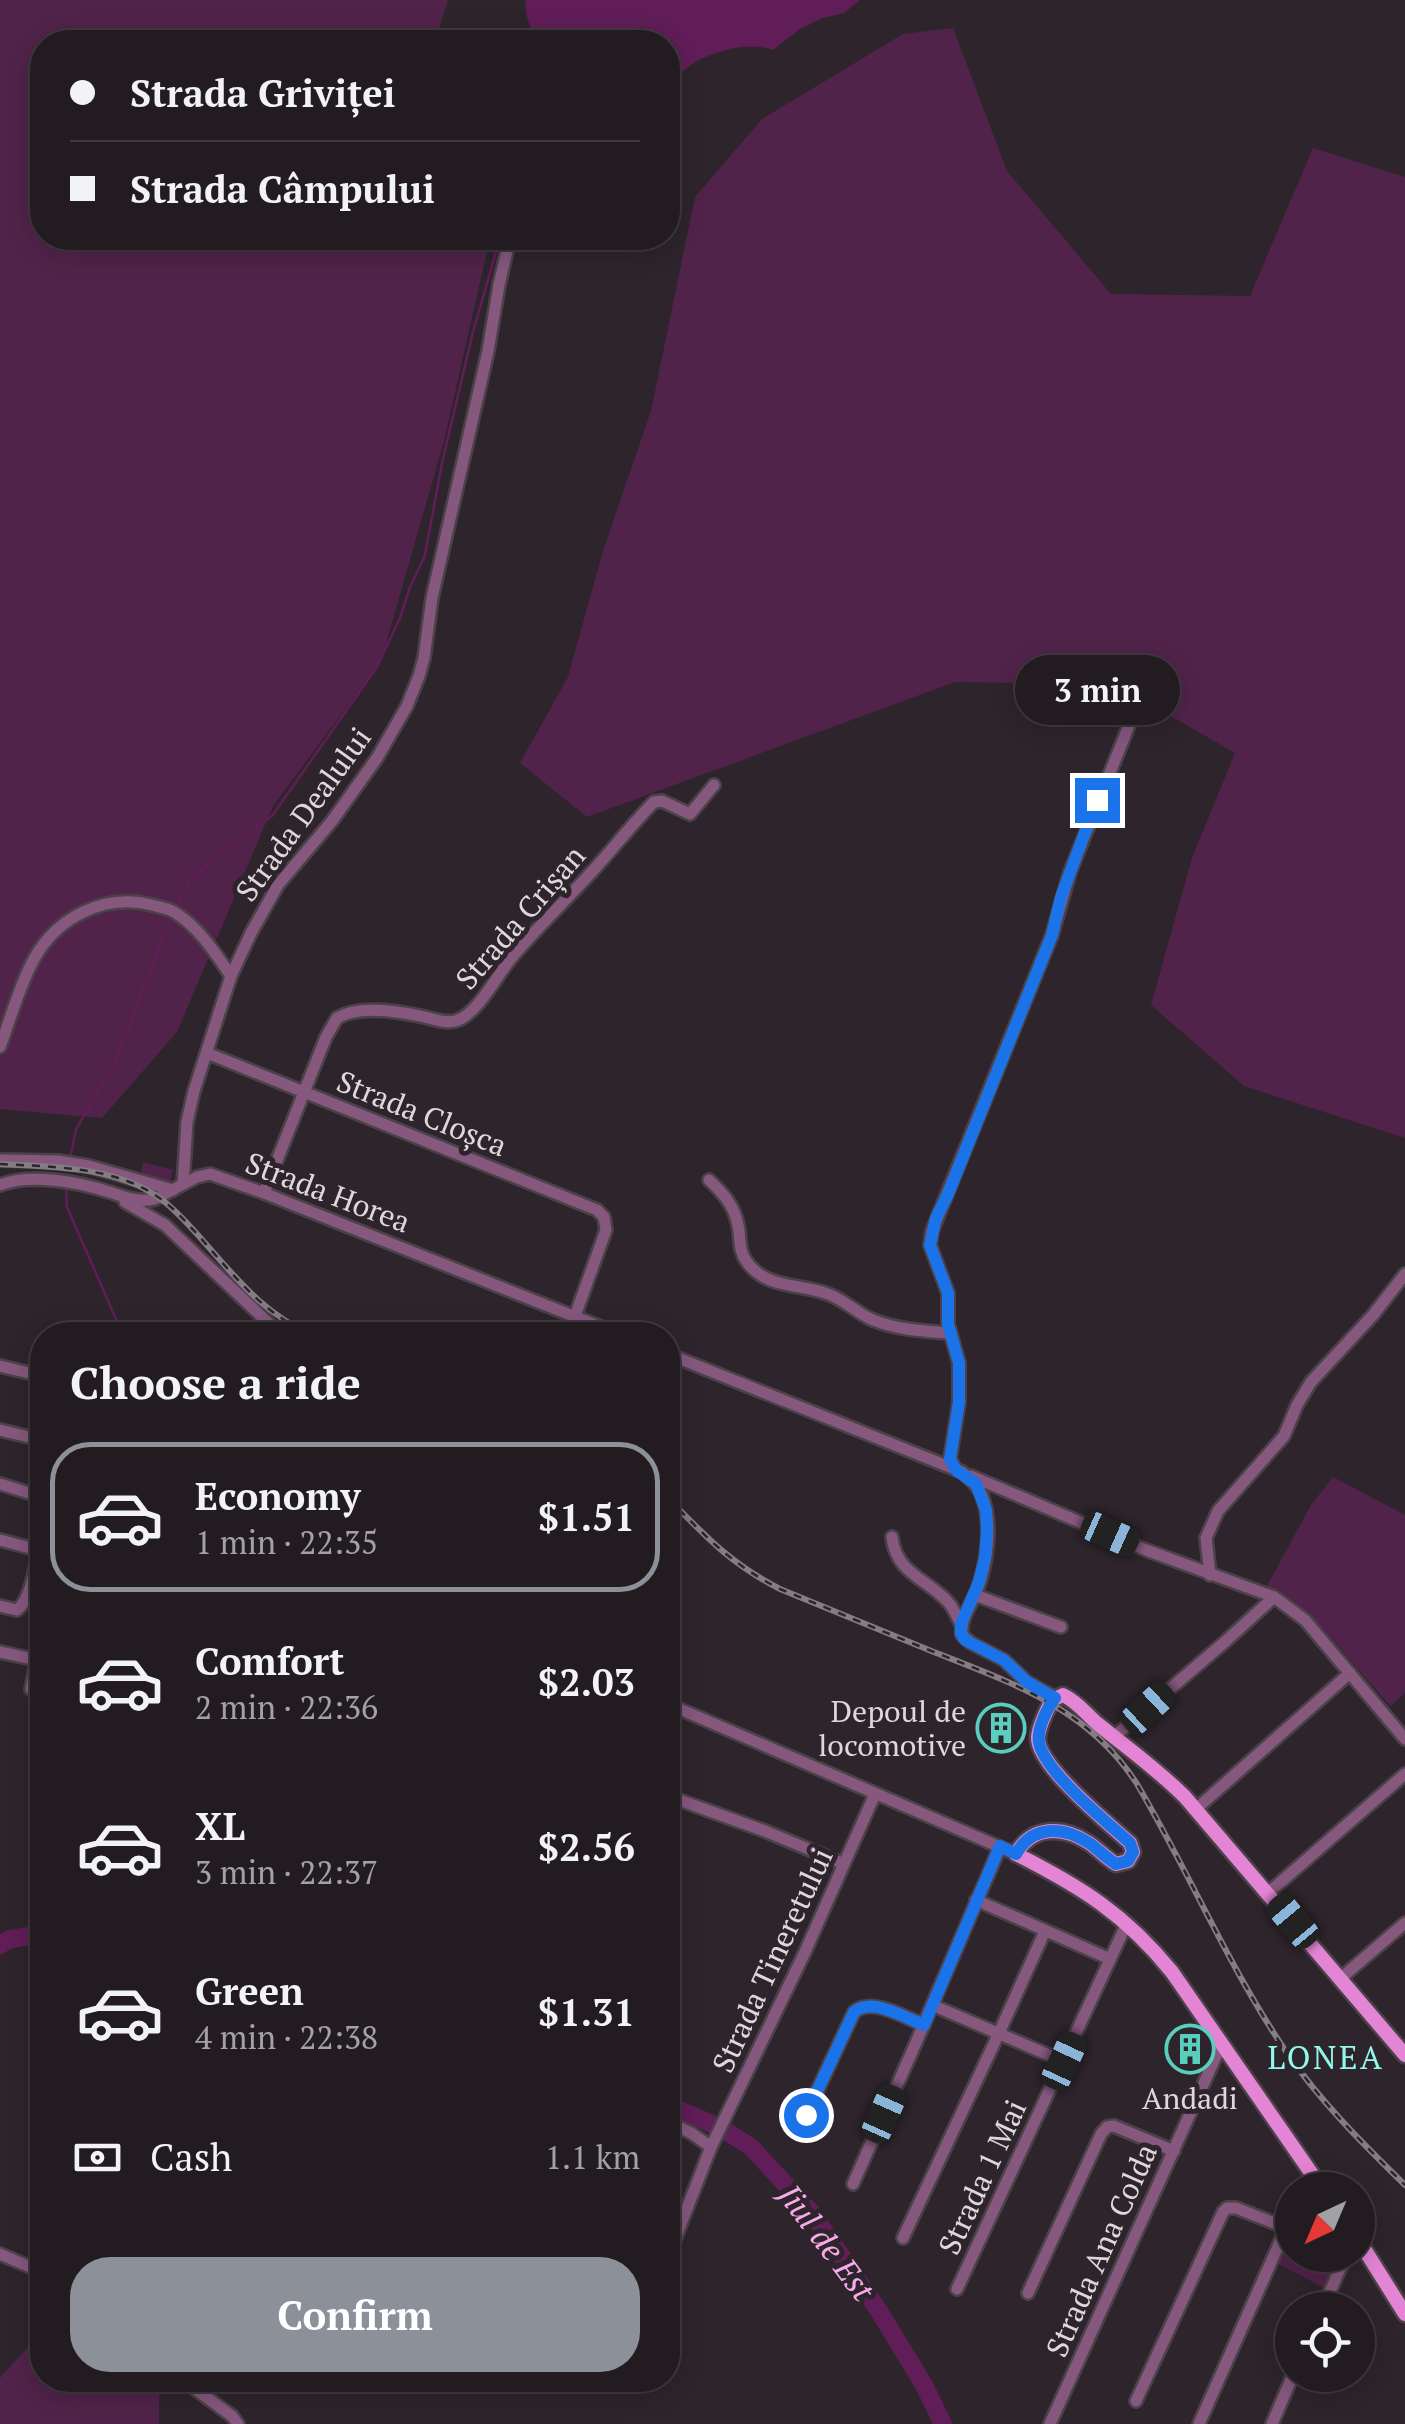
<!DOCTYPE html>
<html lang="en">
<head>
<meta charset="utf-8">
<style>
	:root { --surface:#221c21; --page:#2a252a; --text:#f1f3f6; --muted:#a2a1a5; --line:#3f3a3f; --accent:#8c9099 }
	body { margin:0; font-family:"PT Serif",serif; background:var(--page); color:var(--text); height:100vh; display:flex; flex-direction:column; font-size:38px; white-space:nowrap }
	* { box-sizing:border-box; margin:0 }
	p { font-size:32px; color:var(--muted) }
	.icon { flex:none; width:55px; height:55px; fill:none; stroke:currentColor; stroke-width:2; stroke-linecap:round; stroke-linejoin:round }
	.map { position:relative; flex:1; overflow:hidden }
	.side { position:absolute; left:30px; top:1322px; width:650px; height:1070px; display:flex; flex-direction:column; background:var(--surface); border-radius:40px; box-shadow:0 5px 25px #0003,0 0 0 2px var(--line) }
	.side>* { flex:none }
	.guide { position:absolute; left:30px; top:30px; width:650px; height:220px; border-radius:40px; box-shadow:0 5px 25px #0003,0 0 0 2px var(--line); display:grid; align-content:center; height:220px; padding:0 40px; background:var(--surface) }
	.needle { width:65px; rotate:224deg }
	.controls { position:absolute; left:1275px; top:2172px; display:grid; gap:20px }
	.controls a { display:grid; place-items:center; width:100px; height:100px; border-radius:50%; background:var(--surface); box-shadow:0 5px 25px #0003,0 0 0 2px var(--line); font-size:50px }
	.end { position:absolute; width:45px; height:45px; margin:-22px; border:12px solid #1a73e8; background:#fff; box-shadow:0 0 0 5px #fff }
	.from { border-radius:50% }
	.bubble { position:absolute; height:70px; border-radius:35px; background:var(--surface); box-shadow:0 5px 25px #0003,0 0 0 2px var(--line); font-size:32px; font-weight:600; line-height:70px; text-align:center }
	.car { position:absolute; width:30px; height:60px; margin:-30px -15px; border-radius:12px; box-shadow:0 0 8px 2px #0007; background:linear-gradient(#222 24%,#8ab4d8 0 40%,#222 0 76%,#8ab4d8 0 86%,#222 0) }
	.guide b { display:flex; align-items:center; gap:35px; height:95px; font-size:38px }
	.guide b+b { border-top:2px solid var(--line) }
	.guide i { width:25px; height:25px; background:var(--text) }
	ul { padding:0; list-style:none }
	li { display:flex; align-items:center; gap:30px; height:150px; margin:0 20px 15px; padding:0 20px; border:5px solid transparent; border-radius:40px }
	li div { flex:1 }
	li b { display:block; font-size:38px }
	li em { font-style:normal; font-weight:600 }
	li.active { border-color:var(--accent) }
	li>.icon { width:90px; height:90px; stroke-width:1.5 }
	h2 { padding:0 40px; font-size:45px; line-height:120px }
	.pay { display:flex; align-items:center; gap:25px; height:110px; padding:0 40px; font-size:38px }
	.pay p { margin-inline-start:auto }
	.action { display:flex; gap:20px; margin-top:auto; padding:20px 40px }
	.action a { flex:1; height:115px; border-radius:40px; background:var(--accent); color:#fff; font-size:40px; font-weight:600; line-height:115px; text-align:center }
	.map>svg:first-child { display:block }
	.green { fill:#51234a }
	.water { fill:#601d57 }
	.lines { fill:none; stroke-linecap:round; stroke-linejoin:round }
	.stream { stroke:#601d57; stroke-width:2.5 }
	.river { stroke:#601d57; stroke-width:18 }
	.minor-casing { stroke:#4a4248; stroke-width:16 }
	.major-casing { stroke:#4a4248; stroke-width:19 }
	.minor { stroke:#86587e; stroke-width:11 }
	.major { stroke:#e484d4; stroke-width:14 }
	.rail-casing { stroke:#847d83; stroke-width:6 }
	.rail { stroke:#2e252c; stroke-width:2.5; stroke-dasharray:8; stroke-linecap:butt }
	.route { stroke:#1a73e8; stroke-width:12 }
	.labels { text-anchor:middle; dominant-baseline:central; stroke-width:10; stroke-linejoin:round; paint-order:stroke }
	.street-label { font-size:30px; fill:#ded8dd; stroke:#2e252c }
	.poi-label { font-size:30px; fill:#ded8dd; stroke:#2e252c; text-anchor:end }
	.neighbourhood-label { font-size:32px; letter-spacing:2.5px; fill:#91f9e9; stroke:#2e252c }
	.water-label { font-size:32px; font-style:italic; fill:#f8abeb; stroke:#2e252c }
</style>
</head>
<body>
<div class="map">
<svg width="1405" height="2424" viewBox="0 0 1405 2424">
	<rect width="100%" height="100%" fill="#2e252c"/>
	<!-- green -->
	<g class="green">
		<path d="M0,0h448l-13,42h-393v196h448l-46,203 -63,220 -108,145 -96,226 -75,86 -102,-9z"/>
		<path d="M953,28l54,143 104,123 139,2 63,-148 92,29v961l-161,-52 -93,-81 41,-147 43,-105 -120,-69 -160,-2 -368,135 -67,-54 48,-86 35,-126 48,-140 44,-214 67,-78 141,-85z"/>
		<path d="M143,1162l30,8 -4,17 -28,-11z"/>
		<path d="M1333,1477l72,38v178l-15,13 -80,-92 -43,-28 44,-81z"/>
		<path d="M1292,2223v32h47l-15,33 -49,-26z"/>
		<path d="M42,2331v49h110l7,6v38h-159v-46z"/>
	</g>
	<!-- water -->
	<path class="water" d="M525,0h335l-16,13 -21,5 -23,11 -27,21c-23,-8 -50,-1 -72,9 -12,5 -21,17 -33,23v-40h-133l-8,-25z"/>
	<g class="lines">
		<!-- stream -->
		<g class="stream">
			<path d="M175,910l16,-31 8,-8 73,-55 105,-149 23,-49 10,-31 15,-32 17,-92 31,-131 27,-94"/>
			<path d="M71,1154l5,-25 39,-66 56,-146"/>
			<path d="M66,1190l1,17 56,128"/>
		</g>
		<!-- river -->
		<g class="river">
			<path d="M0,1945l10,-6 32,-5"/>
			<path d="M668,2105l53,23 30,19 61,66 67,98 45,74 19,39"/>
		</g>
		<!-- minor casing -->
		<g class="minor-casing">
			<g id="minor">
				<path d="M0,1047c11,-29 19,-61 34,-88 23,-42 71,-66 118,-54 7,2 16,3 22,7 24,14 42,42 57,64"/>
				<path d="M207,1053l390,157 7,7 2,13 -31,86"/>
				<path d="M0,1160l58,1 31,5 84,24"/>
				<path d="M709,1180c14,13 25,25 29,45 3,14 0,25 9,37 18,26 52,22 78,31 18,5 31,20 48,27 25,10 51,11 77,13"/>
				<path d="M183,1184l4,-62 7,-31 37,-115 20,-43 27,-48 54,-64 45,-63 30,-52 12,-30 5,-18 8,-60 56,-247 11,-66 11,-47"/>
				<path d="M0,1185c30,-12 79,-3 109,7 16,5 30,11 46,7l42,-22 13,-3 54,19 357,142"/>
				<path d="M264,1193l62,-156 11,-19c22,-13 59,-7 83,-2 12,2 27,9 38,4 21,-8 40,-47 55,-64 23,-27 49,-52 74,-79 23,-24 43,-51 67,-75l8,-1 28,13 24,-29"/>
				<path d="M125,1202l40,23 116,110"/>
				<path d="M668,1354l294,118c8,7 16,13 20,24 11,28 5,68 -5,94 -6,16 -17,28 -15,45l9,8 33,17 23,22 28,16"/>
				<path d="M0,1366l42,10"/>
				<path d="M0,1430l42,10"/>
				<path d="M956,1470l-6,-11 9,-57v-39l-11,-39v-31l-18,-48 2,-14 120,-296 18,-63 60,-149"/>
				<path d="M971,1476l175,74 128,47 31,23 100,119"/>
				<path d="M0,1484l42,13"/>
				<path d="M892,1537c4,37 36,42 57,66 5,6 8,14 12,21"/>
				<path d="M0,1540l38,10"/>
				<path d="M1210,1575l-4,-37 12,-27 66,-75 13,-31 14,-23 62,-67 32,-41"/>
				<path d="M975,1595l86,32"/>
				<path d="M0,1606l17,4c17,-13 22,-64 25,-86"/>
				<path d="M0,1652l42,9"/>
				<path d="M37,1659l-6,30 11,6"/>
				<path d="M668,1704l348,150"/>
				<path d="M1115,1736l112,-96 47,-43"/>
				<path d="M668,1796l97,35 79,33"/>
				<path d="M1196,1809l154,-136"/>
				<path d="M1268,1893l137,-119"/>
				<path d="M976,1900l134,59"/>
				<path d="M1341,1978l64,-55"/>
				<path d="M932,2005l131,56"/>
				<path d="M806,2115l48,-103c18,-15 50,5 70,13"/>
				<path d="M668,2122l23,11 20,14"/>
				<path d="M853,2184l62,-139 85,-198"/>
				<path d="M1303,2190l8,-17"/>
				<path d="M903,2238l96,-205 46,-102"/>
				<path d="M0,2254l42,18"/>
				<path d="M668,2257l43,-110 94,-195 70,-158"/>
				<path d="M957,2289l170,-366"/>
				<path d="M1028,2293l73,-159 6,-7 7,-1 60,25"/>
				<path d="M1322,2310l24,-55"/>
				<path d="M183,2380l49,36 6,8"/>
				<path d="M1136,2401l87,-189 4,-4h9l51,20"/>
				<path d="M1050,2424l172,-381"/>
				<path d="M1199,2424l93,-209"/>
				<path d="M1272,2424l21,-49"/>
			</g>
		</g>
		<!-- major casing -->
		<g class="major-casing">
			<g id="major">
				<path d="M1323,2190l-151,-218c-47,-58 -91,-85 -156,-118 16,-29 47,-28 73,-11 9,6 17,15 27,21l12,-3 5,-9 -3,-9c-21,-19 -94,-78 -92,-106 1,-12 9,-27 14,-37l11,-5c15,7 24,20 36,30 30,24 59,45 86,72l220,258"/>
				<path d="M1358,2239l47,75"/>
			</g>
		</g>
		<!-- minor -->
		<use href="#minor" class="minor"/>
		<!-- major -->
		<use href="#major" class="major"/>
		<!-- rail casing -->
		<g class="rail-casing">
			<g id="rail">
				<path d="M0,1164c51,3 114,2 158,33 15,10 27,24 39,37 35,39 66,81 116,101"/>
				<path d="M668,1498c38,39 63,66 112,91 50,20 99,41 149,61 80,32 159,57 208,134 52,88 92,184 150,269 34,49 75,90 118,132"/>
			</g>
		</g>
		<!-- rail -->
		<use href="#rail" class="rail"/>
	</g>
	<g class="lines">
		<!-- route -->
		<path class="route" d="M806,2115l48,-103c18,-15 49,5 70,13l76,-179 16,8c16,-29 47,-28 73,-11 9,6 17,15 27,21l12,-3 5,-9 -3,-9c-23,-21 -86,-71 -91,-101 -2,-13 8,-34 16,-44l-28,-16 -23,-22 -39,-20 -4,-7v-9l18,-42 6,-24 2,-27 -1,-21 -10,-26 -20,-14 -6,-11 9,-57v-39l-11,-39v-31l-18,-48 6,-27 12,-24 104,-259 9,-38 36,-97"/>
	</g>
	<!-- icons -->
	<defs>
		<g id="building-ring" transform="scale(2.5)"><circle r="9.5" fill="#2e252c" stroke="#59cebe" stroke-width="1.5"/><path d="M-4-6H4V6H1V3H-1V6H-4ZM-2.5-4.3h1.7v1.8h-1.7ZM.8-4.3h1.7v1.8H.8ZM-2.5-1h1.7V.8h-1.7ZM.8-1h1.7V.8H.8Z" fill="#59cebe"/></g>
	</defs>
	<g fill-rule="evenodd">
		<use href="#building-ring" x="1001" y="1728"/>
		<use href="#building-ring" x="1190" y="2049"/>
	</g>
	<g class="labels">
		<!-- street labels -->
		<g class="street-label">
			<text transform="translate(303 814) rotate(-54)">Strada Dealului</text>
			<text transform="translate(520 917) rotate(-49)">Strada Crișan</text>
			<text transform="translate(422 1113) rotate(22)">Strada Cloșca</text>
			<text transform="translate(328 1192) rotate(21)">Strada Horea</text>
			<text transform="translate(772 1960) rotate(-65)">Strada Tineretului</text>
			<text transform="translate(982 2177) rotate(-65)">Strada 1 Mai</text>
			<text transform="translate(1101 2250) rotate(-66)">Strada Ana Colda</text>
		</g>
		<!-- poi labels -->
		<g class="poi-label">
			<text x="966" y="1711">Depoul de<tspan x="966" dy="34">locomotive</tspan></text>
			<text x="1190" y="2098" text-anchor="middle">Andadi</text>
		</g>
		<!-- neighbourhood labels -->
		<g class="neighbourhood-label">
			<text x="1326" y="2057">LONEA</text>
		</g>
		<!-- water labels -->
		<g class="water-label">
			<text transform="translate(827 2242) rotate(53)">Jiul de Est</text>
		</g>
	</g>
</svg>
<div class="controls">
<a><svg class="needle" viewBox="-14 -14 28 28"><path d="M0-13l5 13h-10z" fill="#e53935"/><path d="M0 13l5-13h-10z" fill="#a2a1a5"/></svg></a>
<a><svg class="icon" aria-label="locate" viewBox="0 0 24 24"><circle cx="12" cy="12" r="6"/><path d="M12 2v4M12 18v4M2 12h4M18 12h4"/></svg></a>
</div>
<i class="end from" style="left:806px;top:2115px"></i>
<i class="end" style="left:1097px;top:800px"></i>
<div class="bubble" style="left:1015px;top:655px;width:165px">3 min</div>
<i class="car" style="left:1110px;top:1534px;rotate:114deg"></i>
<i class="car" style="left:1148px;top:1708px;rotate:47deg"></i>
<i class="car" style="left:1293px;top:1921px;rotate:320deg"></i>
<i class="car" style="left:1064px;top:2061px;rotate:25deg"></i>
<i class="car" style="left:884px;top:2114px;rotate:24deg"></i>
<div class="guide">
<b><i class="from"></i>Strada Griviței</b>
<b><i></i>Strada Câmpului</b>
</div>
<section class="side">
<h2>Choose a ride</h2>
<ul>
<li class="active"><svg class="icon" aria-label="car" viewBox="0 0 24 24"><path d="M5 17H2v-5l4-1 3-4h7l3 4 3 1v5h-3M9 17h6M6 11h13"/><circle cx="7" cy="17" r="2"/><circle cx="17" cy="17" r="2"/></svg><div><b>Economy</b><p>1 min · 22:35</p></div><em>$1.51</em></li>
<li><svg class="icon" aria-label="car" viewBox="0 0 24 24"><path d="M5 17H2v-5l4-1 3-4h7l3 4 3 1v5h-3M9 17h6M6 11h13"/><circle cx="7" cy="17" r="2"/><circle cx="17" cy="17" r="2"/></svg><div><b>Comfort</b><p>2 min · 22:36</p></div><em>$2.03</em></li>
<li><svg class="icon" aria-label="car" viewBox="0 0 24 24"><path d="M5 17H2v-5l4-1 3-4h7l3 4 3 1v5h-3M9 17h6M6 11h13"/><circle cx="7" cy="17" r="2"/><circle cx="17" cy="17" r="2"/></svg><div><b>XL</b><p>3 min · 22:37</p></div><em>$2.56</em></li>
<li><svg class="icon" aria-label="car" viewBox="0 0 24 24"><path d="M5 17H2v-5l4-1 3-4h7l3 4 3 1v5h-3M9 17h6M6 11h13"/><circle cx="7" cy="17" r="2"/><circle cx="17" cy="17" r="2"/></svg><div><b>Green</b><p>4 min · 22:38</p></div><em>$1.31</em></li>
</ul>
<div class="pay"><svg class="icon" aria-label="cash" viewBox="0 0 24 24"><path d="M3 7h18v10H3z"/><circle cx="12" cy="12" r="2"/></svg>Cash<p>1.1 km</p></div>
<div class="action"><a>Confirm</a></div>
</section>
</div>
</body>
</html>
